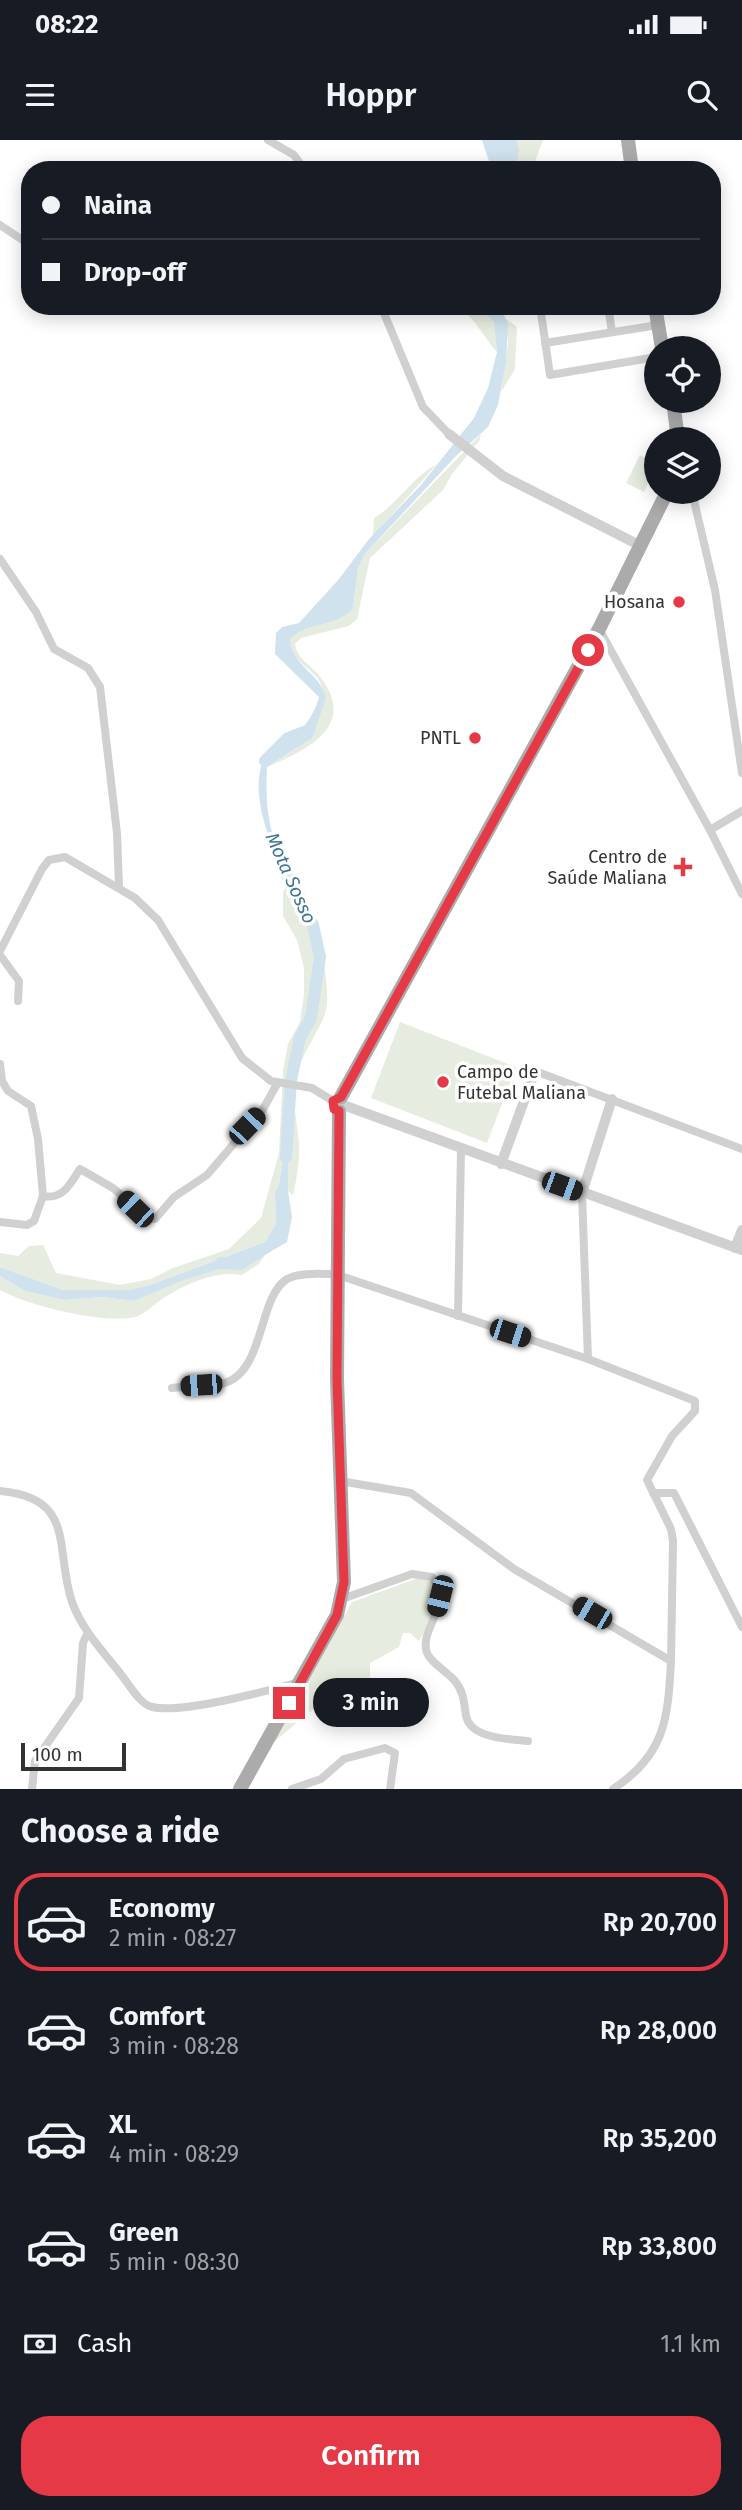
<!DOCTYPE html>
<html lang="en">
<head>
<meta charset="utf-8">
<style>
	:root { --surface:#171b24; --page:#20242c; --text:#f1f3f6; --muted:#9ea1a6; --line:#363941; --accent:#e63946 }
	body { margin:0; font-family:"Fira Sans",sans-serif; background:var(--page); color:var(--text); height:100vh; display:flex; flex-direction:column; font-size:26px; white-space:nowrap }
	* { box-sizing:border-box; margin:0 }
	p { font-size:23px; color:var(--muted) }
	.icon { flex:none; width:38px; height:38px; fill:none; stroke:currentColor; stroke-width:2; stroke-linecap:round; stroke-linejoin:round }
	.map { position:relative; height:1649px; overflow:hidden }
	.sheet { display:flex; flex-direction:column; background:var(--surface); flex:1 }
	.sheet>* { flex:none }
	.banner { position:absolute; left:21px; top:21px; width:700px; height:154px; border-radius:28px; box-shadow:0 4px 18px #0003; display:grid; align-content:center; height:154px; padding:0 21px; background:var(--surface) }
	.buttons { position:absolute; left:644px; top:196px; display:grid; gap:14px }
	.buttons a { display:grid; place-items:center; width:77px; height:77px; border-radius:50%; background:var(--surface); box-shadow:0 4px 18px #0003; font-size:35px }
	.scale { position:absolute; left:21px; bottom:18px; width:105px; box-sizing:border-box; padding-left:7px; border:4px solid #333; border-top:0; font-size:19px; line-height:24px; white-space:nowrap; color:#333; -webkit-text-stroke:5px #fff; paint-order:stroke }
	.end { position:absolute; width:32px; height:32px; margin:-16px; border:9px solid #e63946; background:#fff; box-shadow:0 0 0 4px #fff }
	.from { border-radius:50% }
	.bubble { position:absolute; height:49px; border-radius:24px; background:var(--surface); box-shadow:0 4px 18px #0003; font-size:23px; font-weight:600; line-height:49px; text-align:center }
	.car { position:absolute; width:21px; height:42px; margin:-21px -10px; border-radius:9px; box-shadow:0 0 5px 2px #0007; background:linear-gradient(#222 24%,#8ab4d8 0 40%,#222 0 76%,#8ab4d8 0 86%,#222 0) }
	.banner b { display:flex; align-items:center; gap:24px; height:66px; font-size:26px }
	.banner b+b { border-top:2px solid var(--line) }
	.banner i { width:18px; height:18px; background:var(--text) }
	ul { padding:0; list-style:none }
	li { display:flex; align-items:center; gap:21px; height:98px; margin:0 14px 10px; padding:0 7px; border:4px solid transparent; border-radius:28px }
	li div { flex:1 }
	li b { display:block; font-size:26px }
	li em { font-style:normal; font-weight:600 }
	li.active { border-color:var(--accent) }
	li>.icon { width:63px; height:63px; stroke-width:1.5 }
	h2 { padding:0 21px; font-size:32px; line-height:84px }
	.pay { display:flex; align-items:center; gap:18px; height:77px; padding:0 21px; font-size:26px }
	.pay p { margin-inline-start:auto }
	.button { display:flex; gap:14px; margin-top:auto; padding:14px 21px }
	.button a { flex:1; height:80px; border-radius:28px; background:var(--accent); color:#fff; font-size:28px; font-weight:600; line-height:80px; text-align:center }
	.status { display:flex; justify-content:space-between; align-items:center; height:49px; padding:0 35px; background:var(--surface); direction:ltr }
	.status svg { height:19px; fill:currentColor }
	header { display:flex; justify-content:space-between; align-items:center; height:91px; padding:0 21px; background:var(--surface); font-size:32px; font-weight:600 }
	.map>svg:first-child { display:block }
	.green { fill:#e6ecdf }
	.water { fill:#cfe2ee }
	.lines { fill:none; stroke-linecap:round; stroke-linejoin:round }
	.river { stroke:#cfe2ee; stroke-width:12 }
	.minor { stroke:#d0d0d0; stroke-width:8 }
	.tertiary { stroke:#d0d0d0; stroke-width:10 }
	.primary { stroke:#ababab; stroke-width:14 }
	.route { stroke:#e63946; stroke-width:9 }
	.poi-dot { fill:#e63946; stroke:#fff; stroke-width:2.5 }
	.labels { text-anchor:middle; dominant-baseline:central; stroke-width:7; stroke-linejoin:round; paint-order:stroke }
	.poi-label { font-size:18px; fill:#333; stroke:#fff; text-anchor:end }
	.water-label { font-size:19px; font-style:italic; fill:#3f7597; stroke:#fff }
</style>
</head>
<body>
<div class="status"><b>08:22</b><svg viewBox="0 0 49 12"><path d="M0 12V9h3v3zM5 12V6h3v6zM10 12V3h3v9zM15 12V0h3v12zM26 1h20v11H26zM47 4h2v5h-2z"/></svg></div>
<header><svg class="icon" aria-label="menu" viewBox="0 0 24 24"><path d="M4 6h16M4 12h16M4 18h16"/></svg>Hoppr<svg class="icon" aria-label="search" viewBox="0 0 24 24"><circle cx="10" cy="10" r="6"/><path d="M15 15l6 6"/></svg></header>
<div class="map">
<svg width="742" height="1649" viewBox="0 0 742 1649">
	<rect width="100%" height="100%" fill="#fff"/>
	<!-- green -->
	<g class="green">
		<path d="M517,0h26l-11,30h-16l3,-20z"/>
		<path d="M456,166h22l16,15 3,31c-16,-18 -20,-33 -41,-46z"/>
		<path d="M505,178l12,9 -2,42 -14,23 7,-49z"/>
		<path d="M481,294l-2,7 -27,33 -9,16 -73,68 -13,61 -8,7 -48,12 -6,6c3,17 16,20 26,34 37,49 -16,73 -54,89l30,-19 29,-50c-3,-7 -5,-16 -10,-22 -13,-13 -25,-17 -27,-37 19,-18 46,-11 64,-30l5,-41 6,-13z"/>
		<path d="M640,315l16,10 -12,27 -18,-9z"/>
		<path d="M437,324l-64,72 1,-18c25,-15 38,-41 63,-54z"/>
		<path d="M288,727c22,16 47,120 37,147 -8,22 -27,44 -30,69 -3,20 2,38 4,59 1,17 -2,36 -6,53l-5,-4 1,-44 -3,-5 -7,43 -4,7 1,33 -11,17 -112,42 -23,6h-67l-63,-23v-14l18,3 11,-10 14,-1 13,28 64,12 31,-6 22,-11 56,-19 32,-31 18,-65 4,-82 5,-27 12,-22 4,-28v-26l-7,-28 -14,-24v-24l5,-9 8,15z"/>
		<path d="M400,882l116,45 -29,76 -116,-45z"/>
		<path d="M265,1115l-6,9 -17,11c-27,-5 -58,10 -80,24 -8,5 -18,16 -27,18 -33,7 -106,-11 -135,-27v-14l25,15 40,9 37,-3 32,4 46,-20z"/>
		<path d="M421,1437l10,5c5,22 0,40 -12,59l-9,-8h-7l-4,14 -29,16v14l-5,6 -26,10 -32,21 -34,29 79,-141z"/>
	</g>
	<!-- water -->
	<g class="water">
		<path d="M482,0h35l2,10 -3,20h-30l3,-9z"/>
		<path d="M478,166h22l8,18 -2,38 -8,43 -10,22 -33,30 -91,98 -6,13 -5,41c-18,19 -45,12 -63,30 1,27 30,33 36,59l-14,40 -45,29c-1,24 -1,48 7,71 8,22 19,40 24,63 -19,-33 -56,-112 -31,-146 24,-12 45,-31 52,-58l-44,-43 1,-21 6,-6 17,-4 40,-44 30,-40 52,-54 53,-67 14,-30 9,-36 -3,-30z"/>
		<path d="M286,1001l3,6 -1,44 4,26 -5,25 -22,13 -84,26 -47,20 -32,-4 -37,3 -40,-9 -25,-15v-9l63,23h67l23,-6 112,-42 11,-18 -1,-32 4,-7z"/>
	</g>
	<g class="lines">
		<!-- river -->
		<g class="river">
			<path d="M265,621l23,-23 21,-8"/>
			<path d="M286,1017l5,-77 9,-42 11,-20 9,-61 -7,-32 -26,-49"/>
			<path d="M221,1123l19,1 19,-12"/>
		</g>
		<!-- minor -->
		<g class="minor">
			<path d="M268,0l26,15 11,15"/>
			<path d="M0,85l30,20"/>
			<path d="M381,166l42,101 26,27"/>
			<path d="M540,166l10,69 106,-18"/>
			<path d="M608,166l4,26"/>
			<path d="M545,203l113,-18"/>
			<path d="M692,352l23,98 27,183"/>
			<path d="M0,419l36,53 18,37 34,19 12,19 17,146 2,54"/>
			<path d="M599,489l111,201 32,64"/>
			<path d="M710,690l32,-19"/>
			<path d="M0,811l42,-82 7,-9 16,-3 70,41 23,22 84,138 29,23 41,7 21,13"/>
			<path d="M0,815l19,26 -1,20"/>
			<path d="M0,924l2,17 6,10 23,15 7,33 5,57"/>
			<path d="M535,931l207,78"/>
			<path d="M0,1082l27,3 7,-4 9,-25c20,4 27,-12 37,-27l33,19 36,31h6l19,-22 33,-22 55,-64 15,-27"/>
			<path d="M458,1176l3,-166"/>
			<path d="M172,1248c16,-2 37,0 53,-5 40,-13 33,-86 62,-104 13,-7 34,-5 48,-5l253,85"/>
			<path d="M340,1341l71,12 103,76 157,92 2,-120 -2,-12 -24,-49 25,-44 23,-25v-10l-107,-42 -6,-166"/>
			<path d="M0,1351c77,7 54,57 72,111 11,30 32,50 51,75 7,9 17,27 29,30 29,7 116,-16 147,-25"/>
			<path d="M653,1353h21l68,134"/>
			<path d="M342,1459l70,-25 20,3c20,28 -10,50 -6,72 1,12 22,23 29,32 9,11 9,22 11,35 5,23 44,23 62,25"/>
			<path d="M32,1649l3,-28 44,-63 4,-55 4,-9"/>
			<path d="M292,1649l29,-10 23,-20 41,-11 10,5 -5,36"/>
			<path d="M613,1649c52,-34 55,-70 58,-128"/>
		</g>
		<!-- tertiary -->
		<g class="tertiary">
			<path d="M449,294l54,42 138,70"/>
			<path d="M346,966l396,144"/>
			<path d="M501,1024l34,-93"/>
			<path d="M582,1053l30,-94"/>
			<path d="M735,1108l7,-18"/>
		</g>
		<!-- primary -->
		<g class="primary">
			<path d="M628,0l4,30"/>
			<path d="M655,166l7,42"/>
			<path d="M673,261l5,38"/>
			<path d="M341,957l258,-468 68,-137"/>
			<path d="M240,1649l97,-174 7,-33 -7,-203 2,-268"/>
		</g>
	</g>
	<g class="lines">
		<!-- route -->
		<path class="route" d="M289,1563l48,-88 7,-33 -7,-203 2,-268 -5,-2 -1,-8 8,-4 247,-447"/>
	</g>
	<!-- markers -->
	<g class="poi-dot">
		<circle cx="679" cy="462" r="7"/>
		<circle cx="475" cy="598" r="7"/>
		<path d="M679.5 716.5h7v7h7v7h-7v7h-7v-7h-7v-7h7z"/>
		<circle cx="443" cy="942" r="7"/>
	</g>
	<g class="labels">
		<!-- poi labels -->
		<g class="poi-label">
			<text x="665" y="462">Hosana</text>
			<text x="461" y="598">PNTL</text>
			<text x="667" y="717">Centro de<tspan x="667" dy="21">Saúde Maliana</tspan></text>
			<text x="457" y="932" text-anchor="start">Campo de<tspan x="457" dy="21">Futebal Maliana</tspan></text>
		</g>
		<!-- water labels -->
		<g class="water-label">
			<text transform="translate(291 738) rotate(66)">Mota Sosso</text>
		</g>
	</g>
</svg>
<div class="buttons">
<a><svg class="icon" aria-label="locate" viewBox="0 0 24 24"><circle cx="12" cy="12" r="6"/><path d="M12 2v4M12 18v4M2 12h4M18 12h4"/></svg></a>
<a><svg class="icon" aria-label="layers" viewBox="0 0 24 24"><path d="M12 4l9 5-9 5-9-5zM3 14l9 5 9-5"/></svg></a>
</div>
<div class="scale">100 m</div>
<i class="end from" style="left:588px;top:510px"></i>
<i class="end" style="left:289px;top:1563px"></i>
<div class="bubble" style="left:313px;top:1538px;width:116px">3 min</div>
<i class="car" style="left:247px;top:986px;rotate:44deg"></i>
<i class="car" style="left:562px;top:1046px;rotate:110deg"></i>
<i class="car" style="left:135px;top:1069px;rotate:314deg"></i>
<i class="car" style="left:510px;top:1193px;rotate:108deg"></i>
<i class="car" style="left:201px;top:1245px;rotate:266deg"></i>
<i class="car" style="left:440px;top:1456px;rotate:194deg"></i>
<i class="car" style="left:592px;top:1473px;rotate:300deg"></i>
<div class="banner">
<b><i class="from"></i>Naina</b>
<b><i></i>Drop-off</b>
</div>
</div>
<section class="sheet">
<h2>Choose a ride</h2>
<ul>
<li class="active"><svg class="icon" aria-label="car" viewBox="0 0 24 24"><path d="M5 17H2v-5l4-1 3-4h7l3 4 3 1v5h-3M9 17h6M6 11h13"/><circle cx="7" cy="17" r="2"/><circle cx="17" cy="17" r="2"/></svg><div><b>Economy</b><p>2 min · 08:27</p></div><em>Rp 20,700</em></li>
<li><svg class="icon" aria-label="car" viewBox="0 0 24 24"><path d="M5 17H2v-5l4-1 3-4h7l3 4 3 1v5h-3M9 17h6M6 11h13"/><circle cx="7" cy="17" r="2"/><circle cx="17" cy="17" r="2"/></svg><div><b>Comfort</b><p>3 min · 08:28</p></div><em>Rp 28,000</em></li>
<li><svg class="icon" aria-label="car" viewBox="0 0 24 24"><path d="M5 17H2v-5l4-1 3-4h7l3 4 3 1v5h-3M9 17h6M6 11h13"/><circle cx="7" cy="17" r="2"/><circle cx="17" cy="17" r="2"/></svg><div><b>XL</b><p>4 min · 08:29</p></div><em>Rp 35,200</em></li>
<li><svg class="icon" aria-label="car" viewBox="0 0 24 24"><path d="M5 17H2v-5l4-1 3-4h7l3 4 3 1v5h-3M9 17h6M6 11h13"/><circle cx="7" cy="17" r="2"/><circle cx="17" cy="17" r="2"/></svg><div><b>Green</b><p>5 min · 08:30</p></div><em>Rp 33,800</em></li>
</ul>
<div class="pay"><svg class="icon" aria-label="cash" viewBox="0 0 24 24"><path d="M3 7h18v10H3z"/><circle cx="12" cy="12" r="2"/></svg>Cash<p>1.1 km</p></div>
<div class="button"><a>Confirm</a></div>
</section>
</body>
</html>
